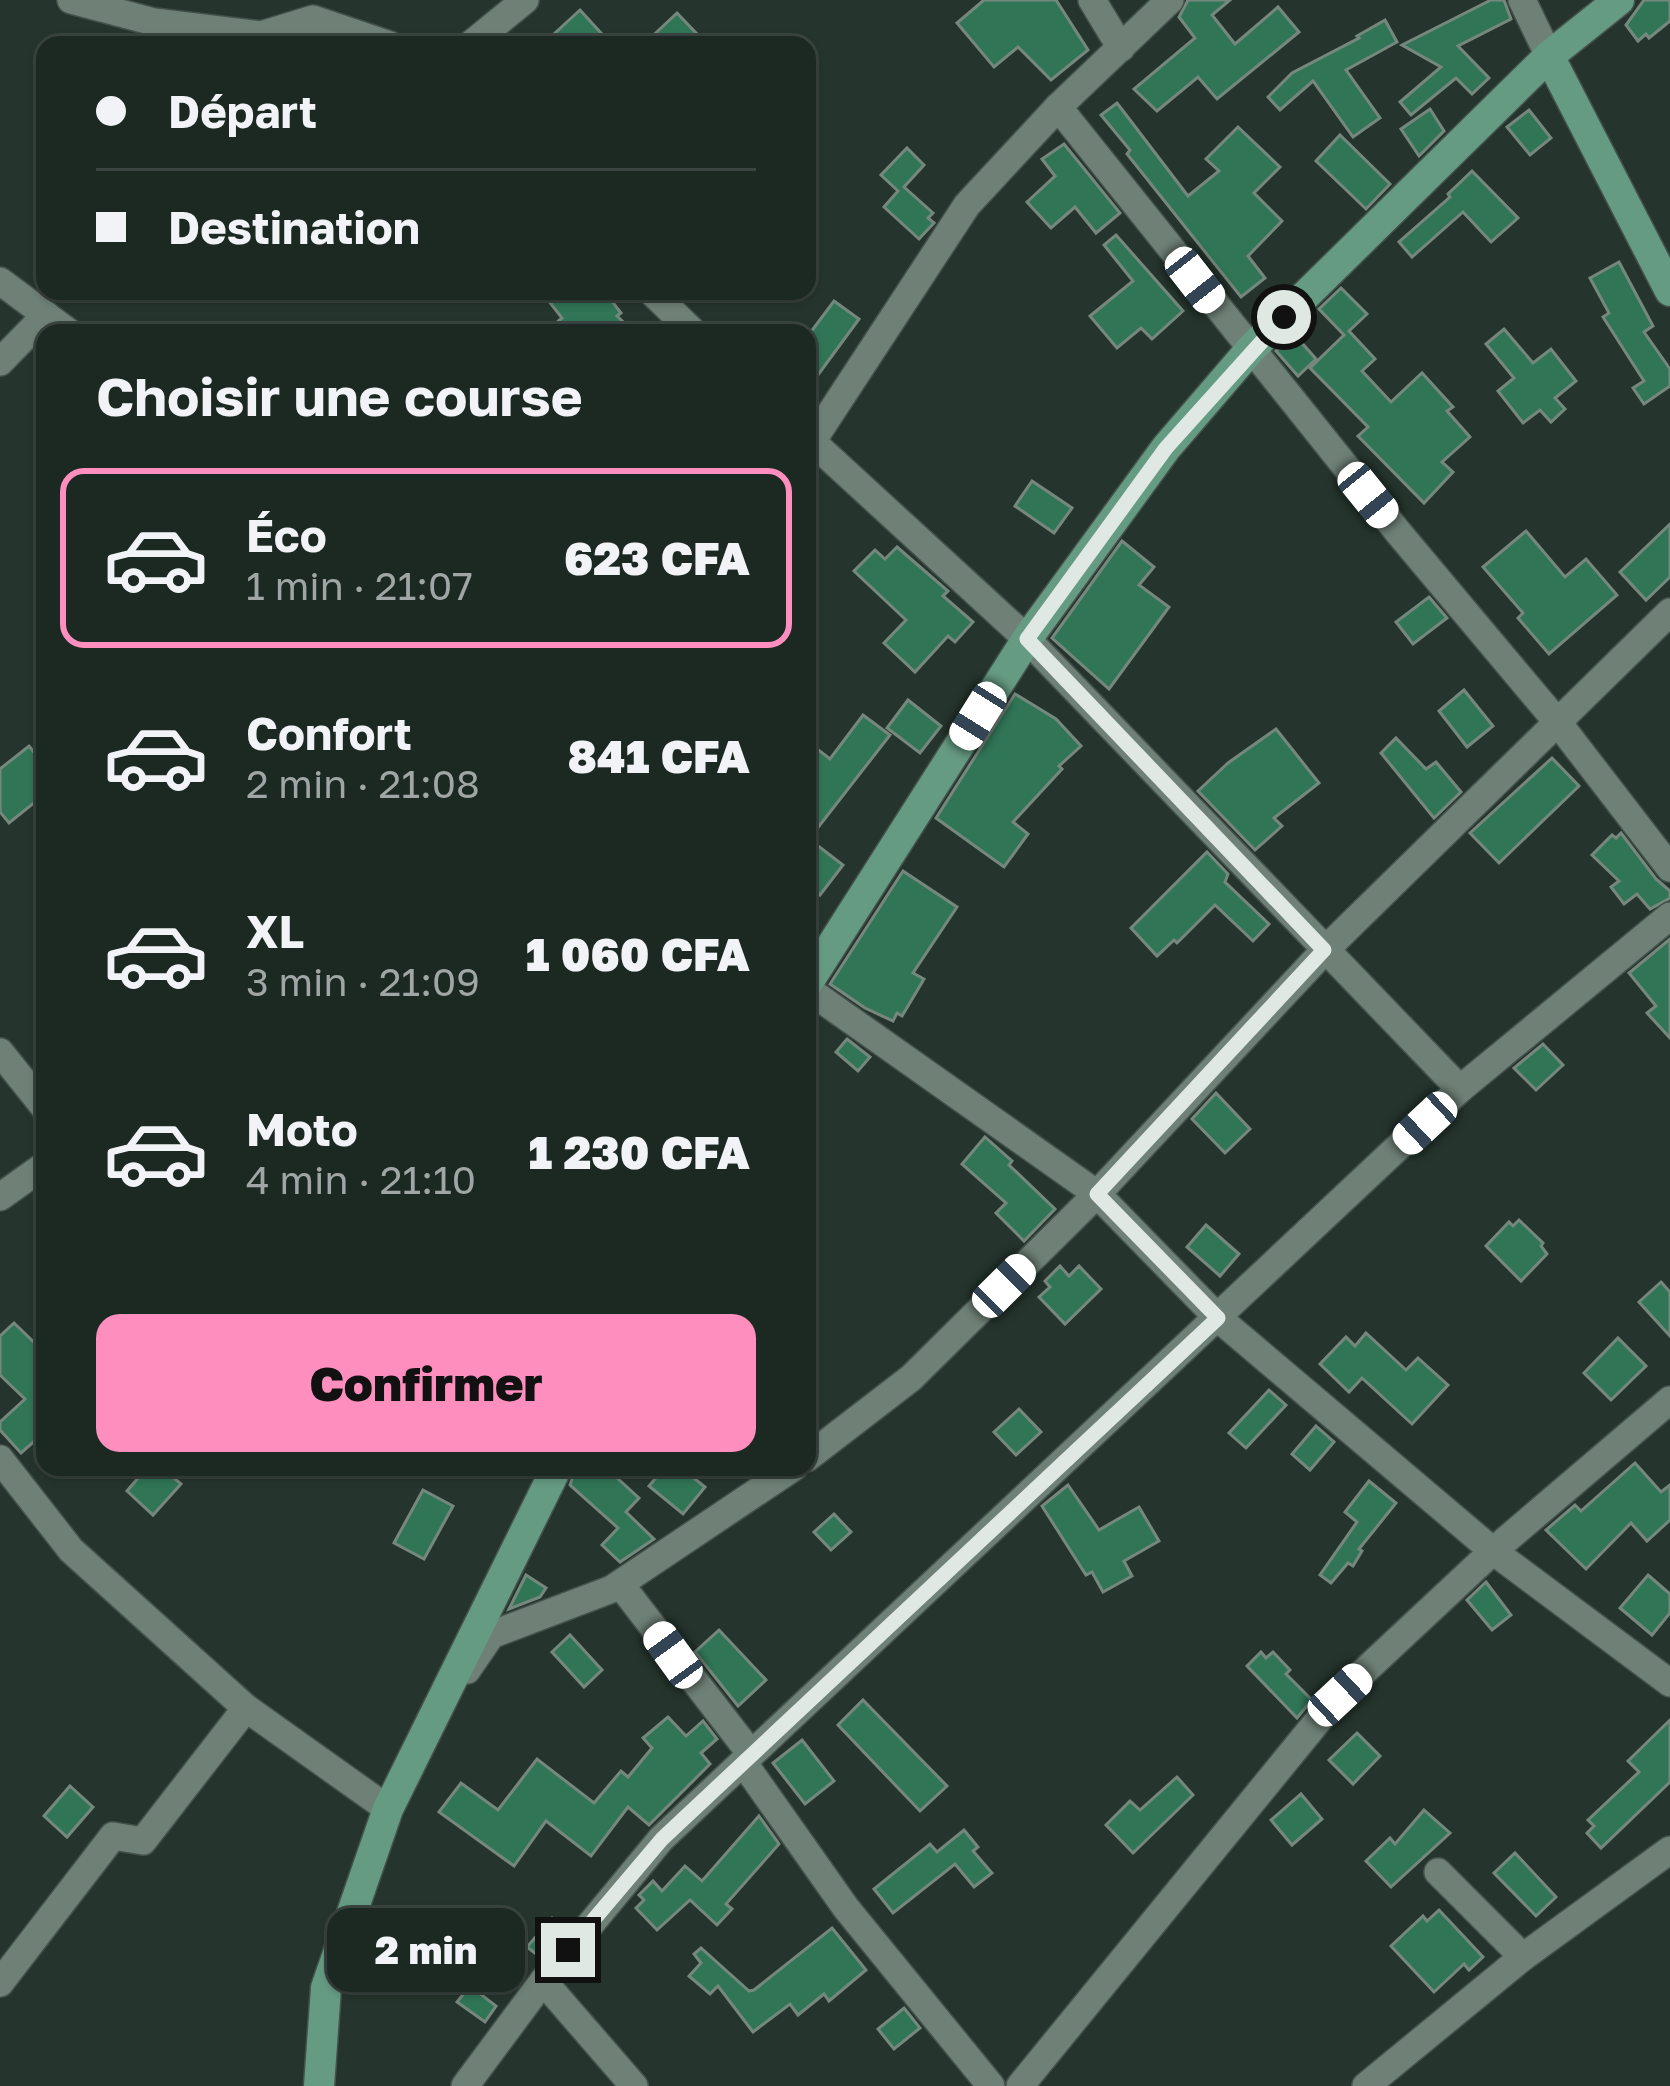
<!DOCTYPE html>
<html lang="fr">
<head>
<meta charset="utf-8">
<style>
	:root { --surface:#1c2822; --page:#25302a; --text:#f1f3f6; --muted:#a0a6a5; --line:#3a4440; --accent:#fd8ebe }
	body { margin:0; font-family:"Golos Text",sans-serif; background:var(--page); color:var(--text); height:100vh; display:flex; flex-direction:column; font-size:45px; white-space:nowrap }
	* { box-sizing:border-box; margin:0 }
	p { font-size:39px; color:var(--muted) }
	.icon { flex:none; width:66px; height:66px; fill:none; stroke:currentColor; stroke-width:2; stroke-linecap:round; stroke-linejoin:round }
	.map { position:relative; flex:1; overflow:hidden }
	.drawer { position:absolute; left:36px; top:324px; width:780px; height:1152px; display:flex; flex-direction:column; background:var(--surface); border-radius:24px; box-shadow:0 3px 9px #0004,0 0 0 3px var(--line) }
	.drawer>* { flex:none }
	.banner { position:absolute; left:36px; top:36px; width:780px; height:264px; border-radius:24px; box-shadow:0 3px 9px #0004,0 0 0 3px var(--line); display:grid; align-content:center; height:264px; padding:0 60px; background:var(--surface) }
	.end { position:absolute; width:54px; height:54px; margin:-27px; border:15px solid #dfe8e3; background:#111; box-shadow:0 0 0 6px #111 }
	.from { border-radius:50% }
	.bubble { position:absolute; height:84px; border-radius:24px; background:var(--surface); box-shadow:0 3px 9px #0004,0 0 0 3px var(--line); font-size:39px; font-weight:800; line-height:84px; text-align:center }
	.car { position:absolute; width:36px; height:72px; margin:-36px -18px; border-radius:15px; box-shadow:0 0 9px 3px #0007; background:linear-gradient(#fff 24%,#345 0 40%,#fff 0 76%,#345 0 86%,#fff 0) }
	.banner b { display:flex; align-items:center; gap:42px; height:114px; font-size:45px }
	.banner b+b { border-top:3px solid var(--line) }
	.banner i { width:30px; height:30px; background:var(--text) }
	ul { padding:0; list-style:none }
	li { display:flex; align-items:center; gap:36px; height:180px; margin:0 24px 18px; padding:0 36px; border:6px solid transparent; border-radius:24px }
	li div { flex:1 }
	li b { display:block; font-size:45px }
	li em { font-style:normal; font-weight:800 }
	li.active { border-color:var(--accent) }
	li>.icon { width:108px; height:108px; stroke-width:1.5 }
	h2 { padding:0 60px; font-size:54px; line-height:144px }
	.cta { display:flex; gap:24px; margin-top:auto; padding:24px 60px }
	.cta a { flex:1; height:138px; border-radius:24px; background:var(--accent); color:#111; font-size:48px; font-weight:800; line-height:138px; text-align:center }
	.map>svg:first-child { display:block }
	.building { fill:#307556; stroke:#76887e; stroke-width:3 }
	.lines { fill:none; stroke-linecap:round; stroke-linejoin:round }
	.street-casing { stroke:#44524b; stroke-width:30 }
	.secondary-casing { stroke:#44524b; stroke-width:33 }
	.street { stroke:#6f8177; stroke-width:27 }
	.secondary { stroke:#669b83; stroke-width:30 }
	.route { stroke:#dfe8e3; stroke-width:15 }
</style>
</head>
<body>
<div class="map">
<svg width="1670" height="2086" viewBox="0 0 1670 2086">
	<rect width="100%" height="100%" fill="#25352d"/>
	<!-- building -->
	<g class="building">
		<path d="M984,0h72l32,50 -37,30 -33,-33 -24,20 -37,-44z"/>
		<path d="M1188,0h42l-18,15 23,29 43,-37 21,25 -82,67 -19,-22 -41,34 -23,-22 61,-51 -16,-21z"/>
		<path d="M1491,0h13l7,19 -53,27 31,32 -17,16 -16,-16 -45,37 -11,-13 41,-35 -39,-22z"/>
		<path d="M1644,0h26v21l-21,17 -3,-4 -8,7 -12,-16z"/>
		<path d="M580,10l32,35h-70z"/>
		<path d="M677,13l21,22 -10,10h-45z"/>
		<path d="M1385,20l12,22 -51,28 34,48 -27,19 -40,-56 -33,29 -12,-13 24,-24 67,-35 -2,-2z"/>
		<path d="M1117,103l71,93 31,-25 -13,-12 32,-32 42,40 -26,26 28,28 -34,35 17,22 -24,19 -114,-143 3,-4 -29,-35z"/>
		<path d="M1430,109l14,22 -25,25 -18,-27z"/>
		<path d="M1529,110l22,28 -21,17 -23,-28z"/>
		<path d="M1340,135l50,49 -24,25 -50,-48z"/>
		<path d="M1064,144l56,69 -24,20 -21,-26 -24,21 -24,-26 28,-26 -13,-17z"/>
		<path d="M907,148l17,17 -20,22 29,26 -5,5 6,5 -15,16 -35,-32 14,-16 -17,-16z"/>
		<path d="M1472,171l46,47 -27,24 -28,-30 -51,45 -13,-15 51,-45 -2,-3z"/>
		<path d="M1116,235l67,76 -31,28 -11,-11 -24,20 -27,-32 43,-35 -29,-36z"/>
		<path d="M1619,262l34,64 -9,6 26,37v17l-26,18 -11,-16 11,-7 -41,-64 6,-4 -19,-35z"/>
		<path d="M1341,288l26,26 -18,17 26,28 -13,12 29,31 31,-29 31,34 -6,4 23,26 -28,25 11,10 -29,31 -66,-67 10,-9 -58,-59 34,-33 -25,-26z"/>
		<path d="M541,291h63l17,22 -4,3 18,17h-91l18,-15z"/>
		<path d="M834,301l25,18 -52,71v-53z"/>
		<path d="M1504,329l29,34 18,-14 25,32 -21,17 10,11 -14,13 -11,-12 -17,13 -25,-32 16,-13 -28,-34z"/>
		<path d="M1294,334l22,25 -18,17 -22,-25z"/>
		<path d="M1032,481l40,27 -18,25 -39,-27z"/>
		<path d="M1670,524v53l-24,23 -26,-28z"/>
		<path d="M1526,531l39,46 21,-18 31,36 -68,59 -31,-36 5,-5 -40,-46z"/>
		<path d="M1122,541l32,26 -15,18 30,22 -60,82 -57,-51z"/>
		<path d="M897,547l51,44 -5,5 30,26 -18,20 -7,-6 -33,36 -31,-29 22,-23 -52,-49 21,-21 10,9z"/>
		<path d="M1429,597l18,21 -34,26 -17,-22z"/>
		<path d="M1464,690l29,36 -26,21 -28,-36z"/>
		<path d="M1015,694l41,25 25,27 -22,20 3,3 -49,53 15,12 -24,33 -68,-49z"/>
		<path d="M908,700l33,26 -21,27 -33,-25z"/>
		<path d="M863,715l27,20 -81,104 34,26 -23,30 -13,-11v-143l23,18z"/>
		<path d="M1276,729l43,54 -45,35 8,8 -27,24 -57,-59 30,-28z"/>
		<path d="M1396,738l30,31 10,-7 25,30 -27,26 -53,-65z"/>
		<path d="M29,746l16,20v28l-36,29 -9,-11v-43z"/>
		<path d="M1552,758l27,28 -80,77 -29,-30z"/>
		<path d="M1621,833l35,46 14,12v7l-20,11 -13,-15 -13,10 -13,-17 8,-6 -27,-26 20,-20 4,3z"/>
		<path d="M1207,852l21,22 -3,8 44,42 -16,17 -38,-36 -38,38 -3,-3 -17,16 -26,-28z"/>
		<path d="M903,871l54,36 -44,66 11,6 -22,37 -5,-3 -4,8 -28,-13 -35,-24z"/>
		<path d="M1670,939v99l-23,-25 9,-7 -27,-33z"/>
		<path d="M847,1039l23,18 -12,14 -22,-19z"/>
		<path d="M1543,1044l20,21 -27,25 -22,-22z"/>
		<path d="M1216,1093l34,36 -25,24 -33,-34z"/>
		<path d="M985,1137l27,24 -3,4 46,44 -31,32 -28,-28 10,-10 -44,-39z"/>
		<path d="M1519,1220l24,23 -2,3 6,8 -26,27 -35,-35 23,-24 4,4z"/>
		<path d="M1206,1225l33,29 -19,22 -33,-29z"/>
		<path d="M1060,1266l9,10 10,-10 22,23 -36,35 -26,-27 11,-10 -5,-6z"/>
		<path d="M1661,1282l9,10v44l-31,-34z"/>
		<path d="M14,1323l31,30v79l-24,21 -21,-23v-8l25,-23 -25,-24v-39z"/>
		<path d="M1366,1333l40,37 12,-12 30,27 -36,39 -50,-46 -13,14 -29,-28 26,-27 9,9z"/>
		<path d="M1618,1338l28,28 -35,34 -27,-27z"/>
		<path d="M1269,1390l17,15 -40,43 -17,-15z"/>
		<path d="M1019,1409l22,23 -25,23 -22,-23z"/>
		<path d="M1316,1426l18,16 -24,28 -18,-16z"/>
		<path d="M1635,1463l26,29 9,-7v35l-23,21 -16,-18 -45,46 -40,-39 29,-25 6,6z"/>
		<path d="M129,1467h32l20,17 -28,31 -26,-24 12,-14z"/>
		<path d="M576,1467h29l34,31 -13,14 28,27 -34,23 -18,-17 16,-17 -48,-43z"/>
		<path d="M665,1467h15l25,20 -22,27 -34,-28z"/>
		<path d="M1369,1481l27,22 -37,46 3,2 -9,15 -5,-3 -17,20 -11,-8 37,-53 -12,-10z"/>
		<path d="M1068,1485l31,45 40,-23 20,34 -35,20 8,15 -29,16 -11,-20 -6,3 -44,-69z"/>
		<path d="M423,1490l30,16 -29,53 -30,-16z"/>
		<path d="M834,1514l17,18 -20,18 -17,-18z"/>
		<path d="M526,1575l20,13 -6,9 -31,12z"/>
		<path d="M1648,1575l22,19v19l-18,22 -32,-27z"/>
		<path d="M1486,1582l25,33 -19,15 -25,-30z"/>
		<path d="M719,1630l47,50 -28,26 -43,-54z"/>
		<path d="M570,1635l32,35 -18,17 -32,-35z"/>
		<path d="M1261,1652l5,6 7,-6 17,18 -4,4 26,26 -15,18 -50,-52z"/>
		<path d="M863,1700l84,86 -27,25 -82,-86z"/>
		<path d="M668,1717l18,19 17,-15 14,18 -16,14 9,11 -61,61 -21,-18 -37,49 -45,-35 -32,45 -75,-54 22,-29 37,27 39,-51 57,44 27,-32 7,6 24,-29 -9,-10z"/>
		<path d="M1670,1720v62l-69,66 -14,-15 7,-7 -6,-6 51,-48 -11,-11z"/>
		<path d="M1357,1733l23,23 -27,28 -24,-24z"/>
		<path d="M802,1740l32,41 -29,23 -32,-41z"/>
		<path d="M1177,1777l16,18 -60,58 -27,-28 24,-24 10,9z"/>
		<path d="M70,1786l23,21 -26,30 -23,-21z"/>
		<path d="M1301,1794l21,25 -30,26 -21,-25z"/>
		<path d="M1424,1810l26,23 -59,54 -25,-26 24,-23 5,6z"/>
		<path d="M759,1816l20,28 -53,60 6,5 -15,16 -27,-25 -33,30 -21,-22 8,-8 -5,-5 14,-14 9,10 23,-25 17,15z"/>
		<path d="M964,1830l14,17 -5,4 19,22 -18,14 -19,-23 -62,49 -19,-24 56,-45 7,8z"/>
		<path d="M1515,1853l41,44 -20,19 -42,-43z"/>
		<path d="M1439,1910l44,47 -14,13 -5,-6 -30,28 -43,-46 32,-30 4,5z"/>
		<path d="M552,1918l12,10 -24,29 -13,-10z"/>
		<path d="M832,1928l34,42 -37,31 -5,-7 -26,21 -8,-11 -37,28 -35,-46 -8,8 -21,-18 12,-13 -7,-9 7,-6 48,43 5,-1z"/>
		<path d="M470,1986l26,20 -11,16 -28,-20z"/>
		<path d="M904,2008l16,20 -26,21 -16,-20z"/>
	</g>
	<g class="lines">
		<!-- street casing -->
		<g class="street-casing">
			<g id="street">
				<path d="M71,0l83,22 107,13 52,-16 77,26"/>
				<path d="M1092,0l29,48"/>
				<path d="M1522,0l27,56"/>
				<path d="M470,45l55,-45"/>
				<path d="M1058,107l340,425 161,192 111,144"/>
				<path d="M0,281l70,52"/>
				<path d="M651,291l43,42"/>
				<path d="M0,362l46,-47"/>
				<path d="M807,437l220,202 433,450"/>
				<path d="M807,449l160,-244 91,-98 112,-107"/>
				<path d="M807,989l290,205 121,124 275,233 177,132"/>
				<path d="M0,1052l45,56"/>
				<path d="M0,1197l45,-32"/>
				<path d="M807,1458l104,-80 186,-184 228,-244 345,-338"/>
				<path d="M0,1459l71,91 175,158 142,101"/>
				<path d="M620,1584l131,170"/>
				<path d="M467,1670l24,-35 121,-46 182,-122"/>
				<path d="M743,1762l103,146 145,178"/>
				<path d="M1438,1872l85,85"/>
				<path d="M543,1981l91,105"/>
				<path d="M0,1983l113,-147 30,5 103,-133"/>
				<path d="M465,2086l72,-97 124,-150 799,-750 210,-173"/>
				<path d="M1020,2086l319,-391 154,-144 177,-151"/>
				<path d="M1366,2086l157,-129 147,-107"/>
			</g>
		</g>
		<!-- secondary casing -->
		<g class="secondary-casing">
			<g id="secondary">
				<path d="M1549,56l121,235"/>
				<path d="M807,984l220,-345 139,-191 84,-98 299,-294 70,-56"/>
				<path d="M319,2086l7,-98 62,-179 169,-342"/>
			</g>
		</g>
		<!-- street -->
		<use href="#street" class="street"/>
		<!-- secondary -->
		<use href="#secondary" class="secondary"/>
	</g>
	<g class="lines">
		<!-- route -->
		<path class="route" d="M568,1950l94,-111 556,-521 -121,-124 227,-244 -297,-311 139,-191 118,-131"/>
	</g>
</svg>
<i class="end from" style="left:1284px;top:317px"></i>
<i class="end" style="left:568px;top:1950px"></i>
<div class="bubble" style="left:327px;top:1908px;width:198px">2 min</div>
<i class="car" style="left:1195px;top:280px;rotate:142deg"></i>
<i class="car" style="left:1368px;top:495px;rotate:141deg"></i>
<i class="car" style="left:978px;top:716px;rotate:212deg"></i>
<i class="car" style="left:1425px;top:1123px;rotate:227deg"></i>
<i class="car" style="left:1004px;top:1286px;rotate:45deg"></i>
<i class="car" style="left:673px;top:1655px;rotate:324deg"></i>
<i class="car" style="left:1340px;top:1695px;rotate:47deg"></i>
<div class="banner">
<b><i class="from"></i>Départ</b>
<b><i></i>Destination</b>
</div>
<section class="drawer">
<h2>Choisir une course</h2>
<ul>
<li class="active"><svg class="icon" aria-label="car" viewBox="0 0 24 24"><path d="M5 17H2v-5l4-1 3-4h7l3 4 3 1v5h-3M9 17h6M6 11h13"/><circle cx="7" cy="17" r="2"/><circle cx="17" cy="17" r="2"/></svg><div><b>Éco</b><p>1 min · 21:07</p></div><em>623 CFA</em></li>
<li><svg class="icon" aria-label="car" viewBox="0 0 24 24"><path d="M5 17H2v-5l4-1 3-4h7l3 4 3 1v5h-3M9 17h6M6 11h13"/><circle cx="7" cy="17" r="2"/><circle cx="17" cy="17" r="2"/></svg><div><b>Confort</b><p>2 min · 21:08</p></div><em>841 CFA</em></li>
<li><svg class="icon" aria-label="car" viewBox="0 0 24 24"><path d="M5 17H2v-5l4-1 3-4h7l3 4 3 1v5h-3M9 17h6M6 11h13"/><circle cx="7" cy="17" r="2"/><circle cx="17" cy="17" r="2"/></svg><div><b>XL</b><p>3 min · 21:09</p></div><em>1 060 CFA</em></li>
<li><svg class="icon" aria-label="car" viewBox="0 0 24 24"><path d="M5 17H2v-5l4-1 3-4h7l3 4 3 1v5h-3M9 17h6M6 11h13"/><circle cx="7" cy="17" r="2"/><circle cx="17" cy="17" r="2"/></svg><div><b>Moto</b><p>4 min · 21:10</p></div><em>1 230 CFA</em></li>
</ul>
<div class="cta"><a>Confirmer</a></div>
</section>
</div>
</body>
</html>
